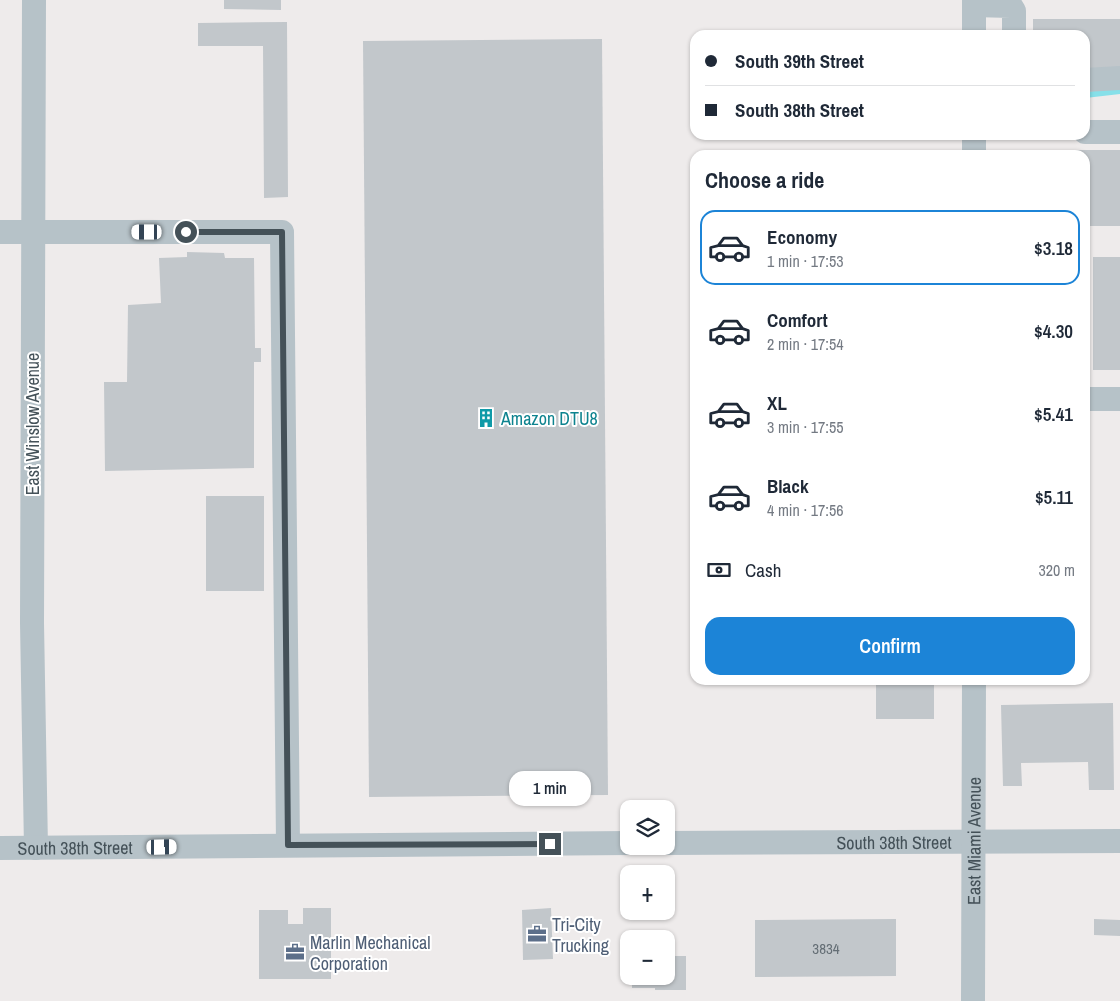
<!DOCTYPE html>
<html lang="en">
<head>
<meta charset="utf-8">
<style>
	:root { --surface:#fff; --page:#f6f6f7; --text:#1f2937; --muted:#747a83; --line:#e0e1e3; --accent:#1c84d7 }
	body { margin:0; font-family:"Archivo Narrow",sans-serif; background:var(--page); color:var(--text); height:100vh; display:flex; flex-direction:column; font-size:19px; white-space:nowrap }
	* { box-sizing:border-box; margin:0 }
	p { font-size:16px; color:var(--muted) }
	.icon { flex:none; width:28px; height:28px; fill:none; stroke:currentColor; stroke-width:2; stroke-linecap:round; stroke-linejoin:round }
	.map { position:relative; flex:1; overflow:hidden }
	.drawer { position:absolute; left:690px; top:150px; width:400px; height:535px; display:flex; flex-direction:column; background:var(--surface); border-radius:15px; box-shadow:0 1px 4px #0004 }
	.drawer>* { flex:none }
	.hud { position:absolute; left:690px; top:30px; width:400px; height:110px; border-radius:15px; box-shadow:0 1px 4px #0004; display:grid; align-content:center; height:110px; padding:0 15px; background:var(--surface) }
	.controls { position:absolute; left:620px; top:800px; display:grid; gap:10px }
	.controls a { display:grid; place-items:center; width:55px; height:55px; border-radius:10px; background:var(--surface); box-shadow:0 1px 4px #0004; font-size:25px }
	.end { position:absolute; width:22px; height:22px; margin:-11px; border:6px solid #445158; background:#fff; box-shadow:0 0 0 2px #fff }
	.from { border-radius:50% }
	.bubble { position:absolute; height:35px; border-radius:15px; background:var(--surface); box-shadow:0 1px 4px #0004; font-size:16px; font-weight:600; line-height:35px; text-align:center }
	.car { position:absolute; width:15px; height:30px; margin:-15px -8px; border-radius:6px; box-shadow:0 0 4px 1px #0007; background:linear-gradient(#fff 24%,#345 0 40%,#fff 0 76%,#345 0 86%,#fff 0) }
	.hud b { display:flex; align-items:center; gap:18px; height:48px; font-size:19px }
	.hud b+b { border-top:1px solid var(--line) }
	.hud i { width:12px; height:12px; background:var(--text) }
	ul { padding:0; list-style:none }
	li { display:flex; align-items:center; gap:15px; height:75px; margin:0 10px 8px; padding:0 5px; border:2px solid transparent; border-radius:15px }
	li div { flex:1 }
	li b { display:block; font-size:19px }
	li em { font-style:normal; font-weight:600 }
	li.on { border-color:var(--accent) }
	li>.icon { width:45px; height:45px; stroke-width:1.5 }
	h2 { padding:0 15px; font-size:22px; line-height:60px }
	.pay { display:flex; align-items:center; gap:12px; height:55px; padding:0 15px; font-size:19px }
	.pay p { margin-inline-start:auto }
	.button { display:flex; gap:10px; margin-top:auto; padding:10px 15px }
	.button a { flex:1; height:58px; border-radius:15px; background:var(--accent); color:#fff; font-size:20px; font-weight:600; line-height:58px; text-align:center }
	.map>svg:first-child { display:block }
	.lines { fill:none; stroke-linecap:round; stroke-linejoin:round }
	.stream { stroke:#87e0e9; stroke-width:6 }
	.building { fill:#c2c7cb }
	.minor { stroke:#b6c2c8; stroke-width:24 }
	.route { stroke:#445158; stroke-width:6 }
	.labels { text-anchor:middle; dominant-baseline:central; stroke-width:4; stroke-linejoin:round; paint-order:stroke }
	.number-label { font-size:15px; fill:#646e75 }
	.culture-label { font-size:18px; fill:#0d838f; stroke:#fff; text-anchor:start }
	.street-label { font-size:18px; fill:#445158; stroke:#fff }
	.service-label { font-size:18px; fill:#4e5e75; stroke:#fff; text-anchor:start }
</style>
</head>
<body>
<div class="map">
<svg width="1120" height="1001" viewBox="0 0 1120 1001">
	<rect width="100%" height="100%" fill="#eeebeb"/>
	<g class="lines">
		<!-- stream -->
		<path class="stream" d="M1085,95l35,-4"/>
	</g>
	<!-- building -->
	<g class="building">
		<path d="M224,0h57v10l-57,-1z"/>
		<path d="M1033,19h87v50h-35v-34h-52z"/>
		<path d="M287,22l1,175 -24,1 -1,-152h-65v-23z"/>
		<path d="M602,39l6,756 -239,2 -6,-756z"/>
		<path d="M1064,150h56v76h-35v-71h-21z"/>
		<path d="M187,252l37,1 1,5h29l1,90h6v14h-7v106l-149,3 -1,-89h23l1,-77 33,-2 -2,-45 28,-1z"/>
		<rect x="1093" y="257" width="27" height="113"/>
		<rect x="206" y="496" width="58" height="95"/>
		<rect x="876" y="681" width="58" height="38"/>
		<path d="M1113,703l1,87h-25l-1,-28 -67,1 1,23h-19l-2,-81z"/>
		<path d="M303,908h28v71h-72v-69h29v14h15z"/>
		<path d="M551,908l2,51 -30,1 -1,-50z"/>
		<path d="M896,919v57l-141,1v-57z"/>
		<path d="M1094,919l26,1v16l-26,-1z"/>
		<path d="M666,956h20v34h-31v-2h-23v-12h34z"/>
	</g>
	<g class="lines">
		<!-- minor -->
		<g class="minor">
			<path d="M34,0l-2,623 4,225"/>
			<path d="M974,5l37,1 3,5v24"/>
			<path d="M974,35v-35"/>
			<path d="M1085,80l35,-2"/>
			<path d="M1085,132h35"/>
			<path d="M974,135v20"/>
			<path d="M0,232h282l6,613"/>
			<path d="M1085,399h35"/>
			<path id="s1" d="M666,843l454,-2"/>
			<path id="s2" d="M0,848l629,-5"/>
			<path id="s3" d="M973,1001l1,-321"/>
		</g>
	</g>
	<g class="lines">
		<!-- route -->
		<path class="route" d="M186,232h96l6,613 262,-1"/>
	</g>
	<!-- icons -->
	<defs>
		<g id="building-bare" transform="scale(1.5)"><path d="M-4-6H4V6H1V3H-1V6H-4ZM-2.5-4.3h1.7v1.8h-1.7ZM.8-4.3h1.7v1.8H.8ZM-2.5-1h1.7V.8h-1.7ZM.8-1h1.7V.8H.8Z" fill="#0f9aa8" stroke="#fff" stroke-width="2.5" paint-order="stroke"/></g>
		<g id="office-bare" transform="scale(1.5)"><path d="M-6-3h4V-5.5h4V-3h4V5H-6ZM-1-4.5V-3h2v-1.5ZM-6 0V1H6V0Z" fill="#5c6f8a" stroke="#fff" stroke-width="2.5" paint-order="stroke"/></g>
	</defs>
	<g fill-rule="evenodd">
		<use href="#building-bare" x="486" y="418"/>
		<use href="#office-bare" x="537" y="934"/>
		<use href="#office-bare" x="295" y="952"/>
	</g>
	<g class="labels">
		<!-- number labels -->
		<g class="number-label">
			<text x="826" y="948">3834</text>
		</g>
		<!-- culture labels -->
		<g class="culture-label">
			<text x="501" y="418">Amazon DTU8</text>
		</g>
		<!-- street labels -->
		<g class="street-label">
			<text transform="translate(32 424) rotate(-90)">East Winslow Avenue</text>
			<text stroke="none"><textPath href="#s3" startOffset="160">East Miami Avenue</textPath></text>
			<text stroke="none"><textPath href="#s1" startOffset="228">South 38th Street</textPath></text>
			<text stroke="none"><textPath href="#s2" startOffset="75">South 38th Street</textPath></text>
		</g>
		<!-- service labels -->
		<g class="service-label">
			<text x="552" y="924">Tri-City<tspan x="552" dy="21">Trucking</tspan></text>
			<text x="310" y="942">Marlin Mechanical<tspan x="310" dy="21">Corporation</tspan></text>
		</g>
	</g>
</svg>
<div class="controls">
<a><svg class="icon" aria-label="layers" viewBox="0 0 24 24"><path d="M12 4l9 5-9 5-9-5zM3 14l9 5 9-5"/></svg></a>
<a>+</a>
<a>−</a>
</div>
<i class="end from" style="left:186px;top:232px"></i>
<i class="end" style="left:550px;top:844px"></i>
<div class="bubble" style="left:509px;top:771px;width:82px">1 min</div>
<i class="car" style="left:147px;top:232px;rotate:270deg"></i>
<i class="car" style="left:162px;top:847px;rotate:89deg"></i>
<div class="hud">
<b><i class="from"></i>South 39th Street</b>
<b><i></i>South 38th Street</b>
</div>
<section class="drawer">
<h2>Choose a ride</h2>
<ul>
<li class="on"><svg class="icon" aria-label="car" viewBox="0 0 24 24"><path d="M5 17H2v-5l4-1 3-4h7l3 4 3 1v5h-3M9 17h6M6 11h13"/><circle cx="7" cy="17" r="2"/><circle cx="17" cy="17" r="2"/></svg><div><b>Economy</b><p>1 min · 17:53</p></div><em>$3.18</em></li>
<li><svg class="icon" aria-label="car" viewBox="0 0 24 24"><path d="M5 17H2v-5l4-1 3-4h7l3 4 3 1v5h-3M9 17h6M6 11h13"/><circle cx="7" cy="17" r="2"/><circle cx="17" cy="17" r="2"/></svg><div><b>Comfort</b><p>2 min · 17:54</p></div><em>$4.30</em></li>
<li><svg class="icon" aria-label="car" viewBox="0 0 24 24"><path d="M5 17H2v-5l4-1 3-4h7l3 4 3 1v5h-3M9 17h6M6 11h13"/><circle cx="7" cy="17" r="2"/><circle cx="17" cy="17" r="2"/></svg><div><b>XL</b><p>3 min · 17:55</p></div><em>$5.41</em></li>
<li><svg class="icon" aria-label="car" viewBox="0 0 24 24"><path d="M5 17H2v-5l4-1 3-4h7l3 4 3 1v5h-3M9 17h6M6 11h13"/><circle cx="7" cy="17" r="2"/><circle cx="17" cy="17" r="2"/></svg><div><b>Black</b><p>4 min · 17:56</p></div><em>$5.11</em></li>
</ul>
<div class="pay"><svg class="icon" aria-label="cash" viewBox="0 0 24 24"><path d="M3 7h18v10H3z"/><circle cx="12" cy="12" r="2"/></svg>Cash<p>320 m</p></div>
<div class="button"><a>Confirm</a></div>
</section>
</div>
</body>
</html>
